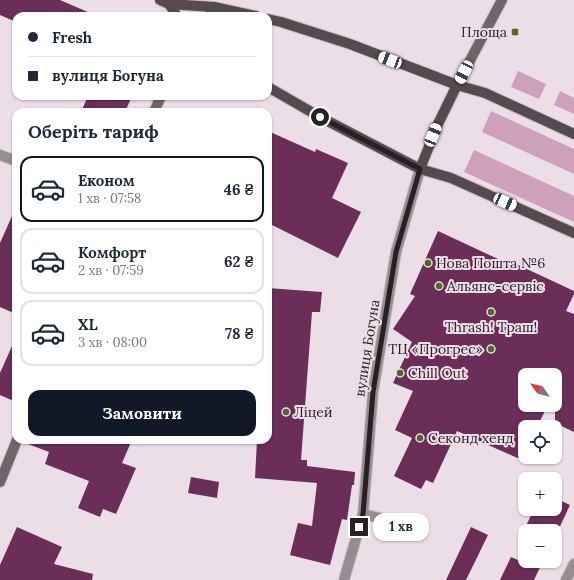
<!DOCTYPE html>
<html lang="uk">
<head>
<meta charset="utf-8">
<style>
	:root { --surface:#fff; --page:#f6f6f7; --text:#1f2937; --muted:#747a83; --line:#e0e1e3; --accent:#111827 }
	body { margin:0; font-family:Lora,serif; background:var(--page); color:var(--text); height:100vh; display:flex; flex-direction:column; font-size:15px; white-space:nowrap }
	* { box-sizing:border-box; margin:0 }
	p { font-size:13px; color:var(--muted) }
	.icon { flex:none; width:22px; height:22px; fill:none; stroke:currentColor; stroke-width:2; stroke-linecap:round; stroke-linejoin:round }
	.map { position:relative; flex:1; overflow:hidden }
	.details { position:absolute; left:12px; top:108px; width:260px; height:336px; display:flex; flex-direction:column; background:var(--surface); border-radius:12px; box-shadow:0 1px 3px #0004 }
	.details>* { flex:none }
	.guide { position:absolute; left:12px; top:12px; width:260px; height:88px; border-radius:12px; box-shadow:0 1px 3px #0004; display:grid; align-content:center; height:88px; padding:0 16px; background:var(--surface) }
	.needle { width:26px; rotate:304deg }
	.tools { position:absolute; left:518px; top:368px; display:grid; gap:8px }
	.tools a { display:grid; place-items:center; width:44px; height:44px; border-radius:8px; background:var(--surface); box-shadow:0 1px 3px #0004; font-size:20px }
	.end { position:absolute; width:18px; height:18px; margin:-9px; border:5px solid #272125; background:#fff; box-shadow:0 0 0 2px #fff }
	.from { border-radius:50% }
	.bubble { position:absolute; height:28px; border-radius:12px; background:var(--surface); box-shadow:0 1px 3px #0004; font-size:13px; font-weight:700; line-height:28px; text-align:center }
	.car { position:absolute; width:12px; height:24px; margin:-12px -6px; border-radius:5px; box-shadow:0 0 3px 1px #0007; background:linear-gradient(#fff 24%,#345 0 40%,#fff 0 76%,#345 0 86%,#fff 0) }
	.guide b { display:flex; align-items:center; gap:14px; height:38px; font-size:15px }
	.guide b+b { border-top:1px solid var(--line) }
	.guide i { width:10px; height:10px; background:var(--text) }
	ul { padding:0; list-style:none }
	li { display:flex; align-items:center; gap:12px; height:66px; margin:0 8px 6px; padding:0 8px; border:2px solid var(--line); border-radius:12px }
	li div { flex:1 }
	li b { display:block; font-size:15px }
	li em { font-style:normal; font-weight:700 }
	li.selected { border-color:var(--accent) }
	li>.icon { width:36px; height:36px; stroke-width:1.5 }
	h2 { padding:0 16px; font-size:18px; line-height:48px }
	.action { display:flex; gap:8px; margin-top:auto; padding:8px 16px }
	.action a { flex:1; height:46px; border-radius:12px; background:var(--accent); color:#fff; font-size:16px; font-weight:700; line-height:46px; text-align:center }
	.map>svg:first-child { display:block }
	.green { fill:#cda1bc }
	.building { fill:#6b2e58 }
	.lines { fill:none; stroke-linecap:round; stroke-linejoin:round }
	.lane-casing { stroke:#c9bcc3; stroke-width:12 }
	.street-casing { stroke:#c9bcc3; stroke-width:12 }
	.secondary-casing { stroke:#c9bcc3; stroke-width:12 }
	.primary-casing { stroke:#c9bcc3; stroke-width:12 }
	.lane { stroke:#948e91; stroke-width:10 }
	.street { stroke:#948e91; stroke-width:10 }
	.secondary { stroke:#6e666b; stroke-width:10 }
	.primary { stroke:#544a50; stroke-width:10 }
	.route { stroke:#272125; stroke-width:5 }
	.poi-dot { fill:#496b23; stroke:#ecdee6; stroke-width:1.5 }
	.labels { text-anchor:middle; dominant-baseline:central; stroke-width:4; stroke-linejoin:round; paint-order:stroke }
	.poi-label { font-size:14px; fill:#272125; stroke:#ecdee6; text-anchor:start }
	.street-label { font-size:14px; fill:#272125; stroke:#ecdee6 }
</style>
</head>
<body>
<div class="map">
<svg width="574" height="580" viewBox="0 0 574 580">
	<rect width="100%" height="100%" fill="#ecdee6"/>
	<!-- green -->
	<g class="green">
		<path d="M518,71l28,13 -7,15 -28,-12z"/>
		<path d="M560,91l14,7v16l-20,-9z"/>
		<path d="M491,111l83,38v25l-92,-42z"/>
		<path d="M474,150l100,46v26l-110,-50z"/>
	</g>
	<!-- building -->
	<g class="building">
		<path d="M0,0h60l37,16h-81v6l-16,-7z"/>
		<path d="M88,96h44l-7,16h-44z"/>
		<path d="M268,131l47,21 1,-3 32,14 -16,35 29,14 -23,46 -70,-35z"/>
		<path d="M16,207v107l-16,-7v-64z"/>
		<path d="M438,231l75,35 1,-3 60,28v3l-8,17 8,3v118l-19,-9v-48h-30v30h23l-11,22h-12v26l-3,7 -65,-29 -24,52 -7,-3 -5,9 -27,-13 18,-38 -17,-8 18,-39 -20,-8 19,-41 -19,-13 22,-33 -5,-2z"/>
		<path d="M268,288l54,4 -2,20h-8l-11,148h6v6l48,6 -1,13h-2l-5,35 -5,-1 -12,46 -40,-10 8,-32 14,3 5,-43 -62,-5 2,-38h11z"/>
		<path d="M16,337v65l-16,-7v-22z"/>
		<path d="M23,440h109l-10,23 14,5 -20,46 -13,-5 -3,8 -22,-9 11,-27 -44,-17 4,-12 -26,-10z"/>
		<path d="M191,477l28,5 -2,16 -29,-5z"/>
		<path d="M555,498l15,7 -15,32v-6h-23l-7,-3 9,-19h21z"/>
		<path d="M17,527l45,20 -8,17 39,10 -1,6h-92v-15z"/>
		<path d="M471,527l17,8 -22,45h-20z"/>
		<path d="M525,551v10h18l-9,19h-34l11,-23 9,4z"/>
	</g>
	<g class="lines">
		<!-- lane casing -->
		<g class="lane-casing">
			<g id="lane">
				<path d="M0,155l16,6"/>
				<path d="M363,514l25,6"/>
				<path d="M566,580l8,-16"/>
			</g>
		</g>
		<!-- street casing -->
		<g class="street-casing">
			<path id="street" d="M344,580l19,-66 10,-122 23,-140 24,-83"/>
		</g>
		<!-- secondary casing -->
		<g class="secondary-casing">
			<g id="secondary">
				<path d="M457,85l45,-85"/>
				<path d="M154,112l7,-16"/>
				<path d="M0,482l17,-42"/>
			</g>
		</g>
		<!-- primary casing -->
		<g class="primary-casing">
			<g id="primary">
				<path d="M160,0l9,4 45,3 42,9"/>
				<path d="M169,4l8,12"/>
				<path d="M209,16l5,-9"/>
				<path d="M268,19l13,3 69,22 107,41 28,8 89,41"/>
				<path d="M268,87l52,30 100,52 31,9 123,55"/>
				<path d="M420,169l18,-45 19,-39"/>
			</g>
		</g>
		<!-- lane -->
		<use href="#lane" class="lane"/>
		<!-- street -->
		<use href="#street" class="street"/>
		<!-- secondary -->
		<use href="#secondary" class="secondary"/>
		<!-- primary -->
		<use href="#primary" class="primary"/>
	</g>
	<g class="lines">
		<!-- route -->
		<path class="route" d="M320,117l100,52 -24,83 -23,140 -10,122 -4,13"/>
	</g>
	<!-- markers -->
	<g class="poi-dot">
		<rect x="511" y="28" width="8" height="8" rx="2"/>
		<circle cx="428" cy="263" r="4"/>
		<circle cx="439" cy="286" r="4"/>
		<circle cx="491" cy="312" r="4"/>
		<circle cx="491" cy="349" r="4"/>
		<circle cx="400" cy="373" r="4"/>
		<circle cx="286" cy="412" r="4"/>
		<circle cx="420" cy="438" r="4"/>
	</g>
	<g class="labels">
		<!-- poi labels -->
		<g class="poi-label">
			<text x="507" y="32" text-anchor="end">Площа</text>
			<text x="436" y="263">Нова Пошта №6</text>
			<text x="447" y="286">Альянс-сервіс</text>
			<text x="491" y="327" text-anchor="middle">Thrash! Траш!</text>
			<text x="483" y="349" text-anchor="end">ТЦ «Прогрес»</text>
			<text x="408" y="373">Chill Out</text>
			<text x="294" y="412">Ліцей</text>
			<text x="428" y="438">Секонд хенд</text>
		</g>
		<!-- street labels -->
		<g class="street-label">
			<text transform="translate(367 348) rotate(-81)">вулиця Богуна</text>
		</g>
	</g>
</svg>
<div class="tools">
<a><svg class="needle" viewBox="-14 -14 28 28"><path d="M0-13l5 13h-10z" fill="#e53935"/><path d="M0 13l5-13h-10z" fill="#747a83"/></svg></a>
<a><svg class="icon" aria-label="locate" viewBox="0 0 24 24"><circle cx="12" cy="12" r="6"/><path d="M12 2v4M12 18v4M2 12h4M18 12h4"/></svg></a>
<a>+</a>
<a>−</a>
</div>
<i class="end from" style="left:320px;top:117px"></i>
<i class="end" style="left:359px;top:527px"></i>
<div class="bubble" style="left:373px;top:513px;width:56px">1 хв</div>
<i class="car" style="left:390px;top:60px;rotate:291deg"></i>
<i class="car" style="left:464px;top:72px;rotate:207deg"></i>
<i class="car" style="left:433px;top:135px;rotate:22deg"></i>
<i class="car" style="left:505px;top:202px;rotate:114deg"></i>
<div class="guide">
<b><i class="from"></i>Fresh</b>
<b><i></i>вулиця Богуна</b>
</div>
<section class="details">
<h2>Оберіть тариф</h2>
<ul>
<li class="selected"><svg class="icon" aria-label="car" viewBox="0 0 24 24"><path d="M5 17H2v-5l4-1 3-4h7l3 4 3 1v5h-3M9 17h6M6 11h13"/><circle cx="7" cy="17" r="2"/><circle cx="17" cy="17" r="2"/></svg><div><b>Економ</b><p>1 хв · 07:58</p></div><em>46 ₴</em></li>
<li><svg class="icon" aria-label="car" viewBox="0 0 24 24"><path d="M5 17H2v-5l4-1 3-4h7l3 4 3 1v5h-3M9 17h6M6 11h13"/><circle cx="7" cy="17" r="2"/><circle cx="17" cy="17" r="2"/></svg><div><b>Комфорт</b><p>2 хв · 07:59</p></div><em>62 ₴</em></li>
<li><svg class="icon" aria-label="car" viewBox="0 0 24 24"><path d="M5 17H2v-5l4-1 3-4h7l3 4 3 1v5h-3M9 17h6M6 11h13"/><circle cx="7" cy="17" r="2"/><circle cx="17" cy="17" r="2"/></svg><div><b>XL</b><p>3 хв · 08:00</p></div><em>78 ₴</em></li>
</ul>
<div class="action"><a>Замовити</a></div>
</section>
</div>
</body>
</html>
